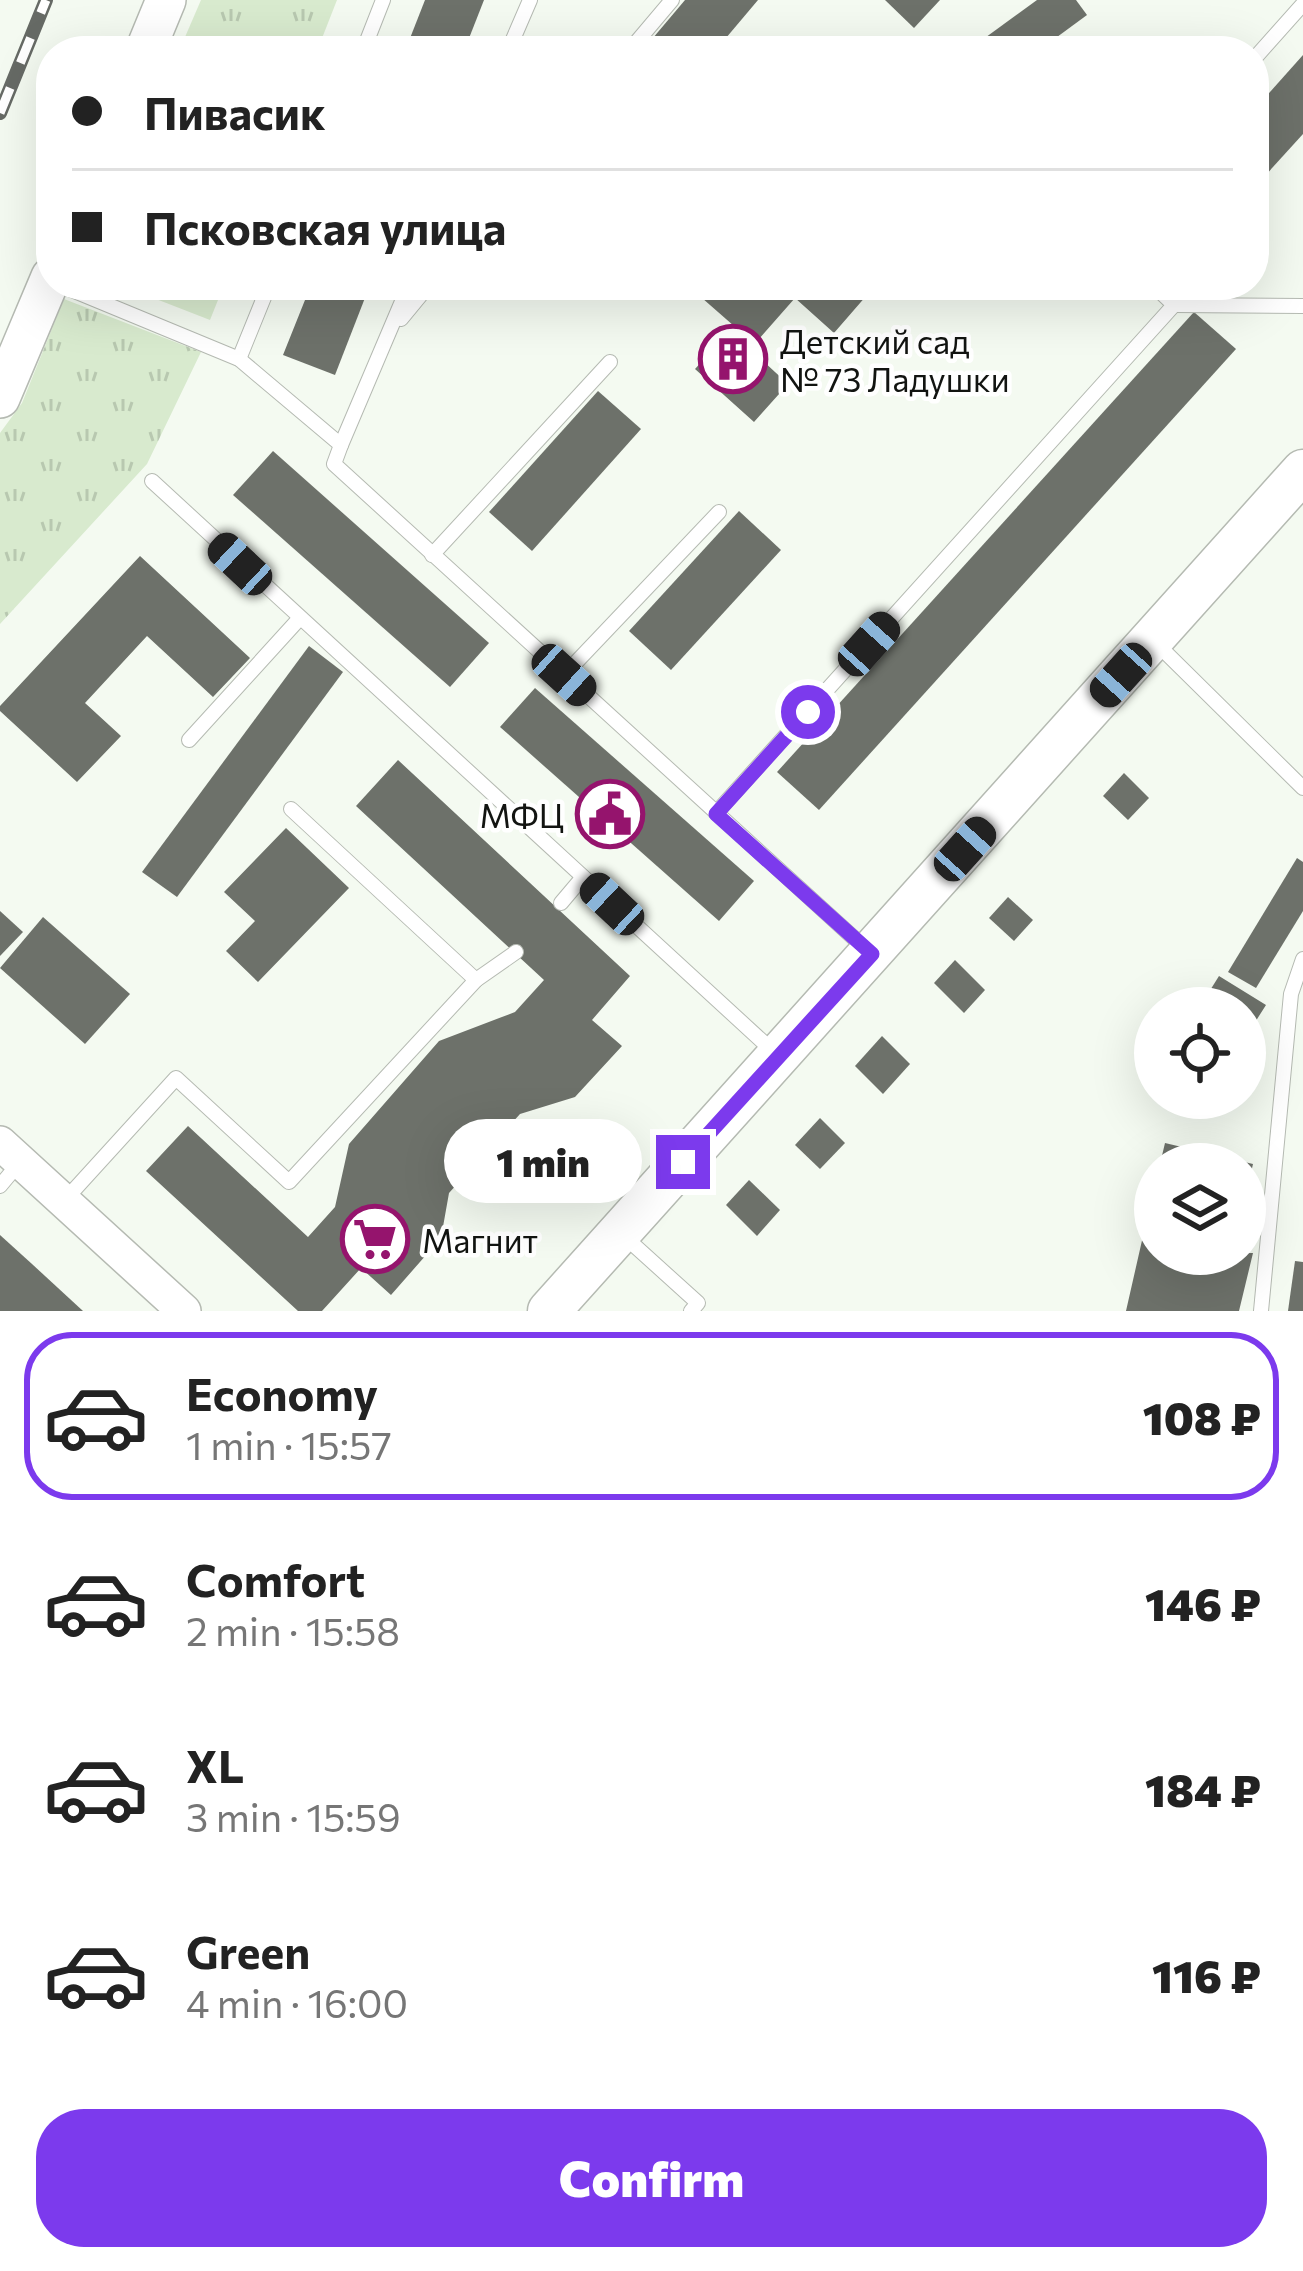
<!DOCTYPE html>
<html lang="en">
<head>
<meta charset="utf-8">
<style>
	:root { --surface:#fff; --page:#f6f6f6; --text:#222; --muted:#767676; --line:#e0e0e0; --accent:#7c3aed }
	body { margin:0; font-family:Commissioner,sans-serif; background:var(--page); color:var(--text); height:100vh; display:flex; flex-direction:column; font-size:45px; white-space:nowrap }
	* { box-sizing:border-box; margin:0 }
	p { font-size:39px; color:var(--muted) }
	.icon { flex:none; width:66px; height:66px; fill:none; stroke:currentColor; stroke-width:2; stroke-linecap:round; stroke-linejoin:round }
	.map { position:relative; height:1311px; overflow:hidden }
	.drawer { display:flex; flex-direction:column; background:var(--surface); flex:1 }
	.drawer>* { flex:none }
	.hud { position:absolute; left:36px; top:36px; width:1233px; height:264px; border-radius:48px; box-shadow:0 12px 48px #0002; display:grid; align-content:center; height:264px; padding:0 36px; background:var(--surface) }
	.tools { position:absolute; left:1134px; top:987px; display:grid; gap:24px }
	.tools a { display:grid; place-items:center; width:132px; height:132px; border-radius:50%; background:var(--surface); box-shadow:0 12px 48px #0002; font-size:60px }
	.end { position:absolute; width:54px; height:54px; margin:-27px; border:15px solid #7c3aed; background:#fff; box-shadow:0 0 0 6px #fff }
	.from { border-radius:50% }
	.bubble { position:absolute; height:84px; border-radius:42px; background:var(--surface); box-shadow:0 12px 48px #0002; font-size:39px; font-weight:800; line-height:84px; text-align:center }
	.car { position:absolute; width:36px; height:72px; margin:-36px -18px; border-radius:15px; box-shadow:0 0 9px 3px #0007; background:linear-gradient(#222 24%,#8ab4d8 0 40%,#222 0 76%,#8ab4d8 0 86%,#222 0) }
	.hud b { display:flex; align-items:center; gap:42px; height:114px; font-size:45px }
	.hud b+b { border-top:3px solid var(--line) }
	.hud i { width:30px; height:30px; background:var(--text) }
	ul { padding:21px 0 0; list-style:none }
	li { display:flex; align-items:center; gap:36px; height:168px; margin:0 24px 18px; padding:0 12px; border:6px solid transparent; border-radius:48px }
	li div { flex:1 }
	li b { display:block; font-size:45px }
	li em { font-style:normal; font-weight:800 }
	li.active { border-color:var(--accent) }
	li>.icon { width:108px; height:108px; stroke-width:1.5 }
	.button { display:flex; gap:24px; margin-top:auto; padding:24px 36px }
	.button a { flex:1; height:138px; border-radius:48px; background:var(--accent); color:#fff; font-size:48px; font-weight:800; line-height:138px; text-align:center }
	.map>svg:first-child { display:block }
	.park { fill:url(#park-tufts) }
	.building { fill:#6d716a }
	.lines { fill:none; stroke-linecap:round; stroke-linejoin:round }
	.service-casing { stroke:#b5bab2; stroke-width:16 }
	.tertiary-casing { stroke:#b5bab2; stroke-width:36 }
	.secondary-casing { stroke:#b5bab2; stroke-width:42 }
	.primary-casing { stroke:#b5bab2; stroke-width:45 }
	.service { stroke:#fff; stroke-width:14 }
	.tertiary { stroke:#fff; stroke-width:33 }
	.secondary { stroke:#fff; stroke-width:39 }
	.primary { stroke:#fff; stroke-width:42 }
	.rail-casing { stroke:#666a65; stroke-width:14 }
	.rail { stroke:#fff; stroke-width:9; stroke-dasharray:27; stroke-linecap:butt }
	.route { stroke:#7c3aed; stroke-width:15 }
	.labels { text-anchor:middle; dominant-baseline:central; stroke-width:9; stroke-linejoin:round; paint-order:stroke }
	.poi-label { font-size:33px; fill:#121411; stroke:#fff; text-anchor:start }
</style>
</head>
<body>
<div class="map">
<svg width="1303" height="1311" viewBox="0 0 1303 1311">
	<defs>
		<pattern id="park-tufts" width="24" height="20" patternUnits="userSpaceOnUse" patternTransform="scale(3)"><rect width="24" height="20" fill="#d8eace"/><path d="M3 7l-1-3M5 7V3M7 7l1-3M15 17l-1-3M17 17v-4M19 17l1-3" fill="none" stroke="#b8c8b0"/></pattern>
	</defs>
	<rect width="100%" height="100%" fill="#f4faf1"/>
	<!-- park -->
	<g class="park">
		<path d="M201,0h136l-20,51h-138z"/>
		<path d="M120,285h104l-14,35z"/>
		<path d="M64,299l137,53 -54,112 -147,160v-191l22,-30z"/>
	</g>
	<!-- building -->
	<g class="building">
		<path d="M425,0h59l-20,51h-59z"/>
		<path d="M685,0h73l-43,51h-73z"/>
		<path d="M885,0h55l-26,28z"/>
		<path d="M1037,0h39l11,15 -49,36h-71z"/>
		<path d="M1303,55v79l-49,54v-78z"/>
		<path d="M311,285h59l-35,90 -52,-20z"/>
		<path d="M700,285h155l12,10 -33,38 -39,-35 -45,51 38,35 -34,38 -59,-53 39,-43 -40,-35z"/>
		<path d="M1194,312l42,37 -417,461 -42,-38z"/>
		<path d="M598,391l43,38 -109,122 -43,-39z"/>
		<path d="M273,451l216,192 -39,44 -217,-192z"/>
		<path d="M739,511l42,39 -110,120 -42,-39z"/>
		<path d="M140,556l110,102 -37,39 -66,-61 -62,67 36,33 -44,46 -77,-71v-5z"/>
		<path d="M309,646l34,26 -166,225 -35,-25z"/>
		<path d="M535,688l219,193 -35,40 -219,-194z"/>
		<path d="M398,760l232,216 -38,44 30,26 -47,51 -55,17 -71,79 -8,45 -50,57 -30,-27 -39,43h-24l-152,-140 42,-45 120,111 27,-30 14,-63 90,-103 76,-29 29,-32 -188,-174z"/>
		<path d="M1124,773l25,25 -21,22 -25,-24z"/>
		<path d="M286,828l63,60 -91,94 -32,-31 29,-30 -31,-29z"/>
		<path d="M1297,858l6,4v49l-47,77 -28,-16z"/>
		<path d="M1008,897l25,23 -19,21 -25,-23z"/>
		<path d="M0,911l23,21 -23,24z"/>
		<path d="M43,917l87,77 -45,50 -85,-76z"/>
		<path d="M955,960l30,30 -21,23 -30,-30z"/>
		<path d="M1219,976l47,29 -21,33v-30h-46z"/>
		<path d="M882,1036l28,28 -27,30 -28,-28z"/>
		<path d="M820,1118l25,25 -25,26 -25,-24z"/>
		<path d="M1165,1143l88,21 -6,26 -2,-26h-85z"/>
		<path d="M749,1180l31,30 -23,26 -31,-31z"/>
		<path d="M1153,1192l2,62 98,-1 -14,58h-113z"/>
		<path d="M0,1235l32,29 51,47h-83z"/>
		<path d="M1295,1261l8,1v49h-15z"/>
	</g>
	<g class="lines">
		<!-- service casing -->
		<g class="service-casing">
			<g id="service">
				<path d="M363,51l20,-51"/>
				<path d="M508,51l22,-51"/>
				<path d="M629,51l43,-51"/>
				<path d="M1254,59l49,-55"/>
				<path d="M60,285l179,74 102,86 -7,19 533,486"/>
				<path d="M1174,305l129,1"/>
				<path d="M401,319l28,-34"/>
				<path d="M239,359l30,-74"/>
				<path d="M341,445l68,-160"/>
				<path d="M152,481l623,572"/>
				<path d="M432,555l178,-193"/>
				<path d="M1156,643l147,145"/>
				<path d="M564,675l155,-163"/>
				<path d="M189,740l110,-121"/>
				<path d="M716,813l458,-508 -21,-20"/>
				<path d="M561,903l22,-26"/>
				<path d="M476,980l40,-28"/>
				<path d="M0,1186l20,-24"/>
				<path d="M64,1201l112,-123 113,104 187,-202 -185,-171"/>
				<path d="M625,1237l73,66 -7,8"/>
				<path d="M1261,1311l30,-317 12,-35"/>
			</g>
		</g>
		<!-- tertiary casing -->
		<g class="tertiary-casing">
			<path id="tertiary" d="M0,1143l184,168"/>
		</g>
		<!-- secondary casing -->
		<g class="secondary-casing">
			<g id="secondary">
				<path d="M145,51l21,-51"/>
				<path d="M0,398l51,-121"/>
			</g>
		</g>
		<!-- primary casing -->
		<g class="primary-casing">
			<path id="primary" d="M549,1311l754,-840"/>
		</g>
		<!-- service -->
		<use href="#service" class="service"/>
		<!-- tertiary -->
		<use href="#tertiary" class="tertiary"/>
		<!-- secondary -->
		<use href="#secondary" class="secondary"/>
		<!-- primary -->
		<use href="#primary" class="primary"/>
		<!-- rail casing -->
		<g class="rail-casing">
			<path id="rail" d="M0,113l46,-113"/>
		</g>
		<!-- rail -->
		<use href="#rail" class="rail"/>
	</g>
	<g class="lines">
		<!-- route -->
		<path class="route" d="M683,1162l189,-208 -156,-140 92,-102"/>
	</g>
	<!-- icons -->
	<defs>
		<g id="building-ring" transform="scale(3.45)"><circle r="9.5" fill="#fff" stroke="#95146d" stroke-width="1.5"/><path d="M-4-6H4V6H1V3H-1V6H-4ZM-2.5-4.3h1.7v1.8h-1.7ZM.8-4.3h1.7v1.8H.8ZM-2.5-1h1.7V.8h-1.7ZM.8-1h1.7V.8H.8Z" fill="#95146d"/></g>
		<g id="civic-ring" transform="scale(3.45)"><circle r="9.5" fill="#fff" stroke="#95146d" stroke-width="1.5"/><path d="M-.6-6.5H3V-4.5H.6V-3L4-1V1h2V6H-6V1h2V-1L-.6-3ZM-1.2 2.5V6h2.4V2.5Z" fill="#95146d"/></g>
		<g id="supermarket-ring" transform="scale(3.45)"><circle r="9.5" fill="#fff" stroke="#95146d" stroke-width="1.5"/><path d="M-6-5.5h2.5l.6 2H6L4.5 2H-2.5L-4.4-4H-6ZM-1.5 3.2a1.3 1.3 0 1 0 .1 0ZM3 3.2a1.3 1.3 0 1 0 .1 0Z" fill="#95146d"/></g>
	</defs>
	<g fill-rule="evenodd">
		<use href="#building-ring" x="733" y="359"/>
		<use href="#civic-ring" x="610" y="814"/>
		<use href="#supermarket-ring" x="375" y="1239"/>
	</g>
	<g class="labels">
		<!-- poi labels -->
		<g class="poi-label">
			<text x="780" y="340">Детский сад<tspan x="780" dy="38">№ 73 Ладушки</tspan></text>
			<text x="564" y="814" text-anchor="end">МФЦ</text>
			<text x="422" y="1239">Магнит</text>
		</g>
	</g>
</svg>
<div class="tools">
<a><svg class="icon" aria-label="locate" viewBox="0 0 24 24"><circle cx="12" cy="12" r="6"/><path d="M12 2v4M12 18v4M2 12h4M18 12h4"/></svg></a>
<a><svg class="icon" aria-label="layers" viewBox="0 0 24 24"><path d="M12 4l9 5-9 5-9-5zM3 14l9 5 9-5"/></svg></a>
</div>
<i class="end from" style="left:808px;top:712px"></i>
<i class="end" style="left:683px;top:1162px"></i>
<div class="bubble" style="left:444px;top:1119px;width:198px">1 min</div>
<i class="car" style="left:240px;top:564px;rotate:313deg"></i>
<i class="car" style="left:869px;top:644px;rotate:42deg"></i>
<i class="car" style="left:564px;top:675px;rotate:132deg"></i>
<i class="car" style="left:1121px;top:675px;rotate:222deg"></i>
<i class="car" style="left:965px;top:849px;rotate:42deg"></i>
<i class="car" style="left:612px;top:904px;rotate:313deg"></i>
<div class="hud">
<b><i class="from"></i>Пивасик</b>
<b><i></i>Псковская улица</b>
</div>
</div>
<section class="drawer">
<ul>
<li class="active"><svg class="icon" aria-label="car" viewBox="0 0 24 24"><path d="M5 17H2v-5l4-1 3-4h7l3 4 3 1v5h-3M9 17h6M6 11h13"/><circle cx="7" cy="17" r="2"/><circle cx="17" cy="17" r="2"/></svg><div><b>Economy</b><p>1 min · 15:57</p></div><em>108 ₽</em></li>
<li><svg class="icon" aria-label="car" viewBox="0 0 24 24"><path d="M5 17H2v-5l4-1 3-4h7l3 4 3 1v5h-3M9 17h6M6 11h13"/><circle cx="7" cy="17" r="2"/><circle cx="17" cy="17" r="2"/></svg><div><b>Comfort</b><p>2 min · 15:58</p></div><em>146 ₽</em></li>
<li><svg class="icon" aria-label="car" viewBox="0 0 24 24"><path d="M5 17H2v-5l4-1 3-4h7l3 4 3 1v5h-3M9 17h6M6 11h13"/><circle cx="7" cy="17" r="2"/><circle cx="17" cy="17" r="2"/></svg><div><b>XL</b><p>3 min · 15:59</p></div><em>184 ₽</em></li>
<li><svg class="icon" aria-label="car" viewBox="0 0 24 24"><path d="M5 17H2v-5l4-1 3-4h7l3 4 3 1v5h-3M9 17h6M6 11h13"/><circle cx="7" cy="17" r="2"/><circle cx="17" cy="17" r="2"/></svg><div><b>Green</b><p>4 min · 16:00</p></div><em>116 ₽</em></li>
</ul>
<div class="button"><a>Confirm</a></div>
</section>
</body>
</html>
